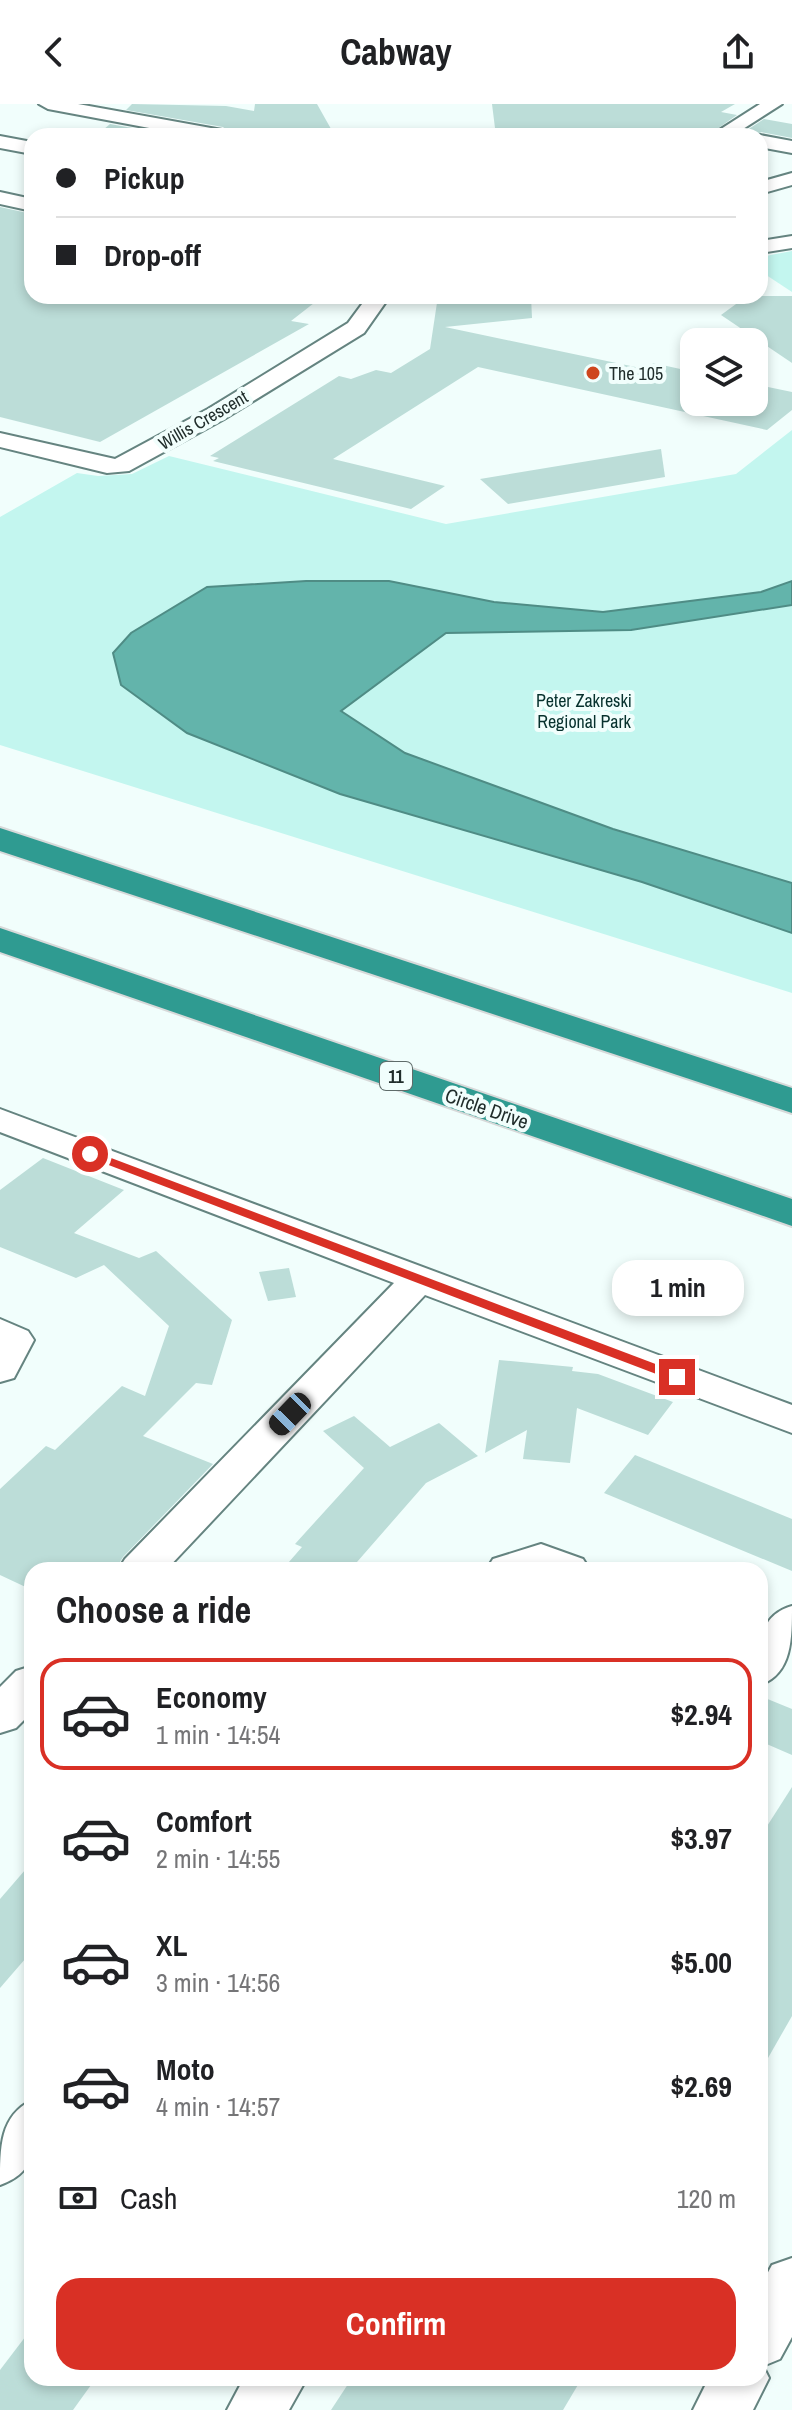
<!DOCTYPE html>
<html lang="en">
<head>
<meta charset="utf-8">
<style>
	:root { --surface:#fff; --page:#f6f6f6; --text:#202124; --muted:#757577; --line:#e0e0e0; --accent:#d93025 }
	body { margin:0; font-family:"Archivo Narrow",sans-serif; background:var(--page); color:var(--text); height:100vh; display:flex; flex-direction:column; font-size:30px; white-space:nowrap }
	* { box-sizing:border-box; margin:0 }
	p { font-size:26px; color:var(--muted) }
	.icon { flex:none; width:44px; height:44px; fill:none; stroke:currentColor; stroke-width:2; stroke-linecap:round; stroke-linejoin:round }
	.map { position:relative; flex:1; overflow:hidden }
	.sheet { position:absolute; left:24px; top:1458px; width:744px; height:824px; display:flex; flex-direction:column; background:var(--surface); border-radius:24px; box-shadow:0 4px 12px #0003 }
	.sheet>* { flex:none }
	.hud { position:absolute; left:24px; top:24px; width:744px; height:176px; border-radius:24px; box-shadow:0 4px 12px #0003; display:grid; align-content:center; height:176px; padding:0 32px; background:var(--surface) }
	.tools { position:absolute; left:680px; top:224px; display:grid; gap:16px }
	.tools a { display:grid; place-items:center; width:88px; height:88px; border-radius:16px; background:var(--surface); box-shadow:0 4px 12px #0003; font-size:40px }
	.end { position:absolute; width:36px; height:36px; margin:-18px; border:10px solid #d93025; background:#fff; box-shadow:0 0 0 4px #fff }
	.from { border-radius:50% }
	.bubble { position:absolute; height:56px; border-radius:24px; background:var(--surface); box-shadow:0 4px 12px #0003; font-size:26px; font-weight:700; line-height:56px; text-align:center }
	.car { position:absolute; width:24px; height:48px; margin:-24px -12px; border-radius:10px; box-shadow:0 0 6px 2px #0007; background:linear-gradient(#222 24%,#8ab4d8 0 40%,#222 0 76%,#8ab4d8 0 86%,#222 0) }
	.hud b { display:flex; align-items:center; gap:28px; height:76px; font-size:30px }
	.hud b+b { border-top:2px solid var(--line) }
	.hud i { width:20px; height:20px; background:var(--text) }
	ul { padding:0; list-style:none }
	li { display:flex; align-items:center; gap:24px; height:112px; margin:0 16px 12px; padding:0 16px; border:4px solid transparent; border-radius:24px }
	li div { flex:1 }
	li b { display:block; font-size:30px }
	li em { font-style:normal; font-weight:700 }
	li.on { border-color:var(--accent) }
	li>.icon { width:72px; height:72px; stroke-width:1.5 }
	h2 { padding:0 32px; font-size:36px; line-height:96px }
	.pay { display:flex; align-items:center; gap:20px; height:88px; padding:0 32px; font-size:30px }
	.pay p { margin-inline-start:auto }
	.primary-button { display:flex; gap:16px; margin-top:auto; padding:16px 32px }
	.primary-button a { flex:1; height:92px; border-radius:24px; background:var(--accent); color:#fff; font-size:32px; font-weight:700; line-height:92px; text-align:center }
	header { display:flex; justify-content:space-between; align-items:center; height:104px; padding:0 32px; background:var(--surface); font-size:36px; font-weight:700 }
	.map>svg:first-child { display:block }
	.green { fill:#c3f6ef }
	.water { fill:#63b4ab; stroke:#4f8c85; stroke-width:2 }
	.building { fill:#bcddd8 }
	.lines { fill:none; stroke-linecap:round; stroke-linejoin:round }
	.minor-casing { stroke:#658480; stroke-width:4 }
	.highway-casing { stroke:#d7d9d9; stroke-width:4 }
	.minor { fill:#fff; fill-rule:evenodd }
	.highway { fill:#2f9b91; fill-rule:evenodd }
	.route { fill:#d93025 }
	.poi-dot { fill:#ce461d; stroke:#f1fefc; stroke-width:3 }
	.labels { text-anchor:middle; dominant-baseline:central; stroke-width:8; stroke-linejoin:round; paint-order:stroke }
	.far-poi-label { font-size:18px; fill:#202d2b; stroke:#f1fefc; text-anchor:start }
	.far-street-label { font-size:18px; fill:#202d2b; stroke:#f1fefc }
	.far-park-label { font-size:18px; fill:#07312d; stroke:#f1fefc }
	.shield { fill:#f1fefc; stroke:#5f6c6a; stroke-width:2 }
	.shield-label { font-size:18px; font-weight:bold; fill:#202d2b }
	.street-label { font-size:20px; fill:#202d2b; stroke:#f1fefc }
</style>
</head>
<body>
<header><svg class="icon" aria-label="back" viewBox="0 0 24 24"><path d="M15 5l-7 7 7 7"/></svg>Cabway<svg class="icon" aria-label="share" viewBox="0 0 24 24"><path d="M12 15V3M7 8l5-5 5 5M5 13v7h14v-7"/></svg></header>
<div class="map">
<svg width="792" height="2306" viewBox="0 0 792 2306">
	<rect width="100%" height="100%" fill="#f1fefc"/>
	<!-- green -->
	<g class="green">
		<path d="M792,147v41l-32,-21v-14z"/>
		<path d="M792,326v563l-792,-248v-228l77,-44 21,3 34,-2 37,-18 277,68 290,-50z"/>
	</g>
	<!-- water -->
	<path class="water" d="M306,477h83l105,21 109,10 158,-20 31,-11v24l-161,25 -185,3 -105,78 64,42 208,76 179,54v50l-150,-51 -302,-88 -153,-61 -66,-48 -8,-32 18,-20 76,-46z"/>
	<!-- building -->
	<g class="building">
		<path d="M132,0l94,2 28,5 1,-7h62l18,32h-101l-11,-9 -97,-17z"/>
		<path d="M492,0h243l-14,8 16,3 -30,21h-211z"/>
		<path d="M764,15l28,5v14l-31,-6 -4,4h-19z"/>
		<path d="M110,20l66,12h-80z"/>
		<path d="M0,103l32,7v82h73l38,8 1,-8h179l-32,25 18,3 -209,118 -100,-25z"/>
		<path d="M438,192h93l1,22 -87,9 200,42 8,-6 41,9v30h60v-18l38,8v18l-25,20 -289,-63 -145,92 112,27 -34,23 -198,-48 6,-3 -9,-2 129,-80 12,3 25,-9 15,3 39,-24z"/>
		<path d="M747,192h45v67l-71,-48z"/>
		<path d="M661,345l4,28 -157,27 -28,-25z"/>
		<path d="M43,1054l81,32 -50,43 65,25 17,-7 76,69 -20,65 -16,-2 -53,53 70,28 -90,93 -8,13h-83v20l-32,-15v-86l46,-43 9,4 67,-64 23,10 24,-70 -65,-61 -28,13 -76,-31v-57z"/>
		<path d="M289,1164l7,29 -28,4 -9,-29z"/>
		<path d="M499,1256l74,7 -1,4 26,3 75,28 -25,33 -71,-27 -7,55 -47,-4 4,-29 -42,23z"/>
		<path d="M354,1312l36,31 49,-24 39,33 -52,27 -76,87h-68l20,-23 -7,-3 69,-76 -41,-37z"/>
		<path d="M635,1351l157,64v52l-188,-78z"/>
		<path d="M760,1592l32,13v46l-32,-14z"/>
		<path d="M792,1683v229l-32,56v-235z"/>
		<path d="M32,1758v89l-32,37v-89z"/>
		<path d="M32,2224v50h64l-23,32h-73v-40z"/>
		<path d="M352,2274h230l-19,32h-232z"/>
	</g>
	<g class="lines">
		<!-- minor casing -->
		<g class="minor-casing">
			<g id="minor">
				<path d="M39,0h39l144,26 9,6h-39l-144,-27z"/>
				<path d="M760,0h22l-50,32h-22z"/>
				<path d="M760,31l32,6v12l-32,-6z"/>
				<path d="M0,32l32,6v12l-32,-6z"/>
				<path d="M792,69v12l-32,9v-12z"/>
				<path d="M0,88l32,7v12l-32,-7z"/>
				<path d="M792,132v12l-32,5v-12z"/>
				<path d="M368,192h22l-26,37 -140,86 -95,52 -22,2 -107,-26v-14l115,26 93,-50 140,-86z"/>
				<path d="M0,1005l792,296v28l-367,-138 -259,275h-48l7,-11 269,-276 -394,-151z"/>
				<path d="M0,1215l28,12 6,9 -20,38 -14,4z"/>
				<path d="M541,1440l42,15 7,11h-104l7,-11z"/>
				<path d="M792,1502c0,33 0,68 -32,79 0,-32 -6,-68 32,-79z"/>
				<path d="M32,1562v46l-16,16 -16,5v-46l16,-16z"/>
				<path d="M32,1996c0,39 11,70 -32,85 0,-39 0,-69 32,-85z"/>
				<path d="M792,2154v79l-12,22 -17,7 6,12 -16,32h-60l16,-32h51v-91l12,-22z"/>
				<path d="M244,2274h63l-18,32h-62z"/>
			</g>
		</g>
		<!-- highway casing -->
		<g class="highway-casing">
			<g id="highway">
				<path d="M0,724l792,260v25l-792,-262z"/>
				<path d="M0,824l792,271v27l-792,-274z"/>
			</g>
		</g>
		<!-- minor -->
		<use href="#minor" class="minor"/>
		<!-- highway -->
		<use href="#highway" class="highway"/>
	</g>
	<!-- route -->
	<path class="route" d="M90,1046l592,224 2,3 -12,3 -587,-224v-5z"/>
	<!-- markers -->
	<circle class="poi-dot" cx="593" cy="269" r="8"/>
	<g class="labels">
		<!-- far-poi labels -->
		<g class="far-poi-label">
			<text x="609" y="269">The 105</text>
		</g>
		<!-- far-street labels -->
		<g class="far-street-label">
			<text transform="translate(203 316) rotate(-30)">Willis Crescent</text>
		</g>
		<!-- far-park labels -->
		<g class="far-park-label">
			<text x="584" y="596">Peter Zakreski<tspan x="584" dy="21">Regional Park</tspan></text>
		</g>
		<!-- shield labels -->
		<rect class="shield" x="380" y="958" width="32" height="28" rx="6"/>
		<g class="shield-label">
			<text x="396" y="972">11</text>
		</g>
		<!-- street labels -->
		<g class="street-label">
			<text transform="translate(487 1004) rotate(19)">Circle Drive</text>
		</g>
	</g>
</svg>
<div class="tools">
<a><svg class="icon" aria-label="layers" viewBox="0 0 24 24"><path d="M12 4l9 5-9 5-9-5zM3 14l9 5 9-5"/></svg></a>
</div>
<i class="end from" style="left:90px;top:1050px"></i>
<i class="end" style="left:677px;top:1273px"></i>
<div class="bubble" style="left:612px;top:1156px;width:132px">1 min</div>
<i class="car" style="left:290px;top:1310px;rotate:224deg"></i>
<div class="hud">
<b><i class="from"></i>Pickup</b>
<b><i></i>Drop-off</b>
</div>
<section class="sheet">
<h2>Choose a ride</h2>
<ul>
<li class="on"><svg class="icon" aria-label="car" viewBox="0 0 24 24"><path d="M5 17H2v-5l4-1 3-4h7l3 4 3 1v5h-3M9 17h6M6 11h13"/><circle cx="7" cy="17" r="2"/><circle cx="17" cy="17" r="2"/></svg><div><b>Economy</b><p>1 min · 14:54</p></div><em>$2.94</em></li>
<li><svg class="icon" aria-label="car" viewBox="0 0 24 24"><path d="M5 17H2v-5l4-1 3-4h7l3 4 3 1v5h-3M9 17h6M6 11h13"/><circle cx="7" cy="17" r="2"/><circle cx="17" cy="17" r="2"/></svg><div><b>Comfort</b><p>2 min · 14:55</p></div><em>$3.97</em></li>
<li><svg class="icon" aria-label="car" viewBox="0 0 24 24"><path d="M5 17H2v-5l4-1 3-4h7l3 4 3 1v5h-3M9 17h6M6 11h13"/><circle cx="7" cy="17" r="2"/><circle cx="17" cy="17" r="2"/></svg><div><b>XL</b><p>3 min · 14:56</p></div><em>$5.00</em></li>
<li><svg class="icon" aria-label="car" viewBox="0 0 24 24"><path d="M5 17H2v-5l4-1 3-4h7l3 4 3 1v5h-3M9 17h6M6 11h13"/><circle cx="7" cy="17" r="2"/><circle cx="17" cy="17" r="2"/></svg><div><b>Moto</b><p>4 min · 14:57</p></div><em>$2.69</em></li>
</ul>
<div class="pay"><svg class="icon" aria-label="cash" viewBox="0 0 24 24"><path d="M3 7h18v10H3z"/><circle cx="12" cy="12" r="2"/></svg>Cash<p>120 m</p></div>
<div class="primary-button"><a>Confirm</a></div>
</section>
</div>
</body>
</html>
